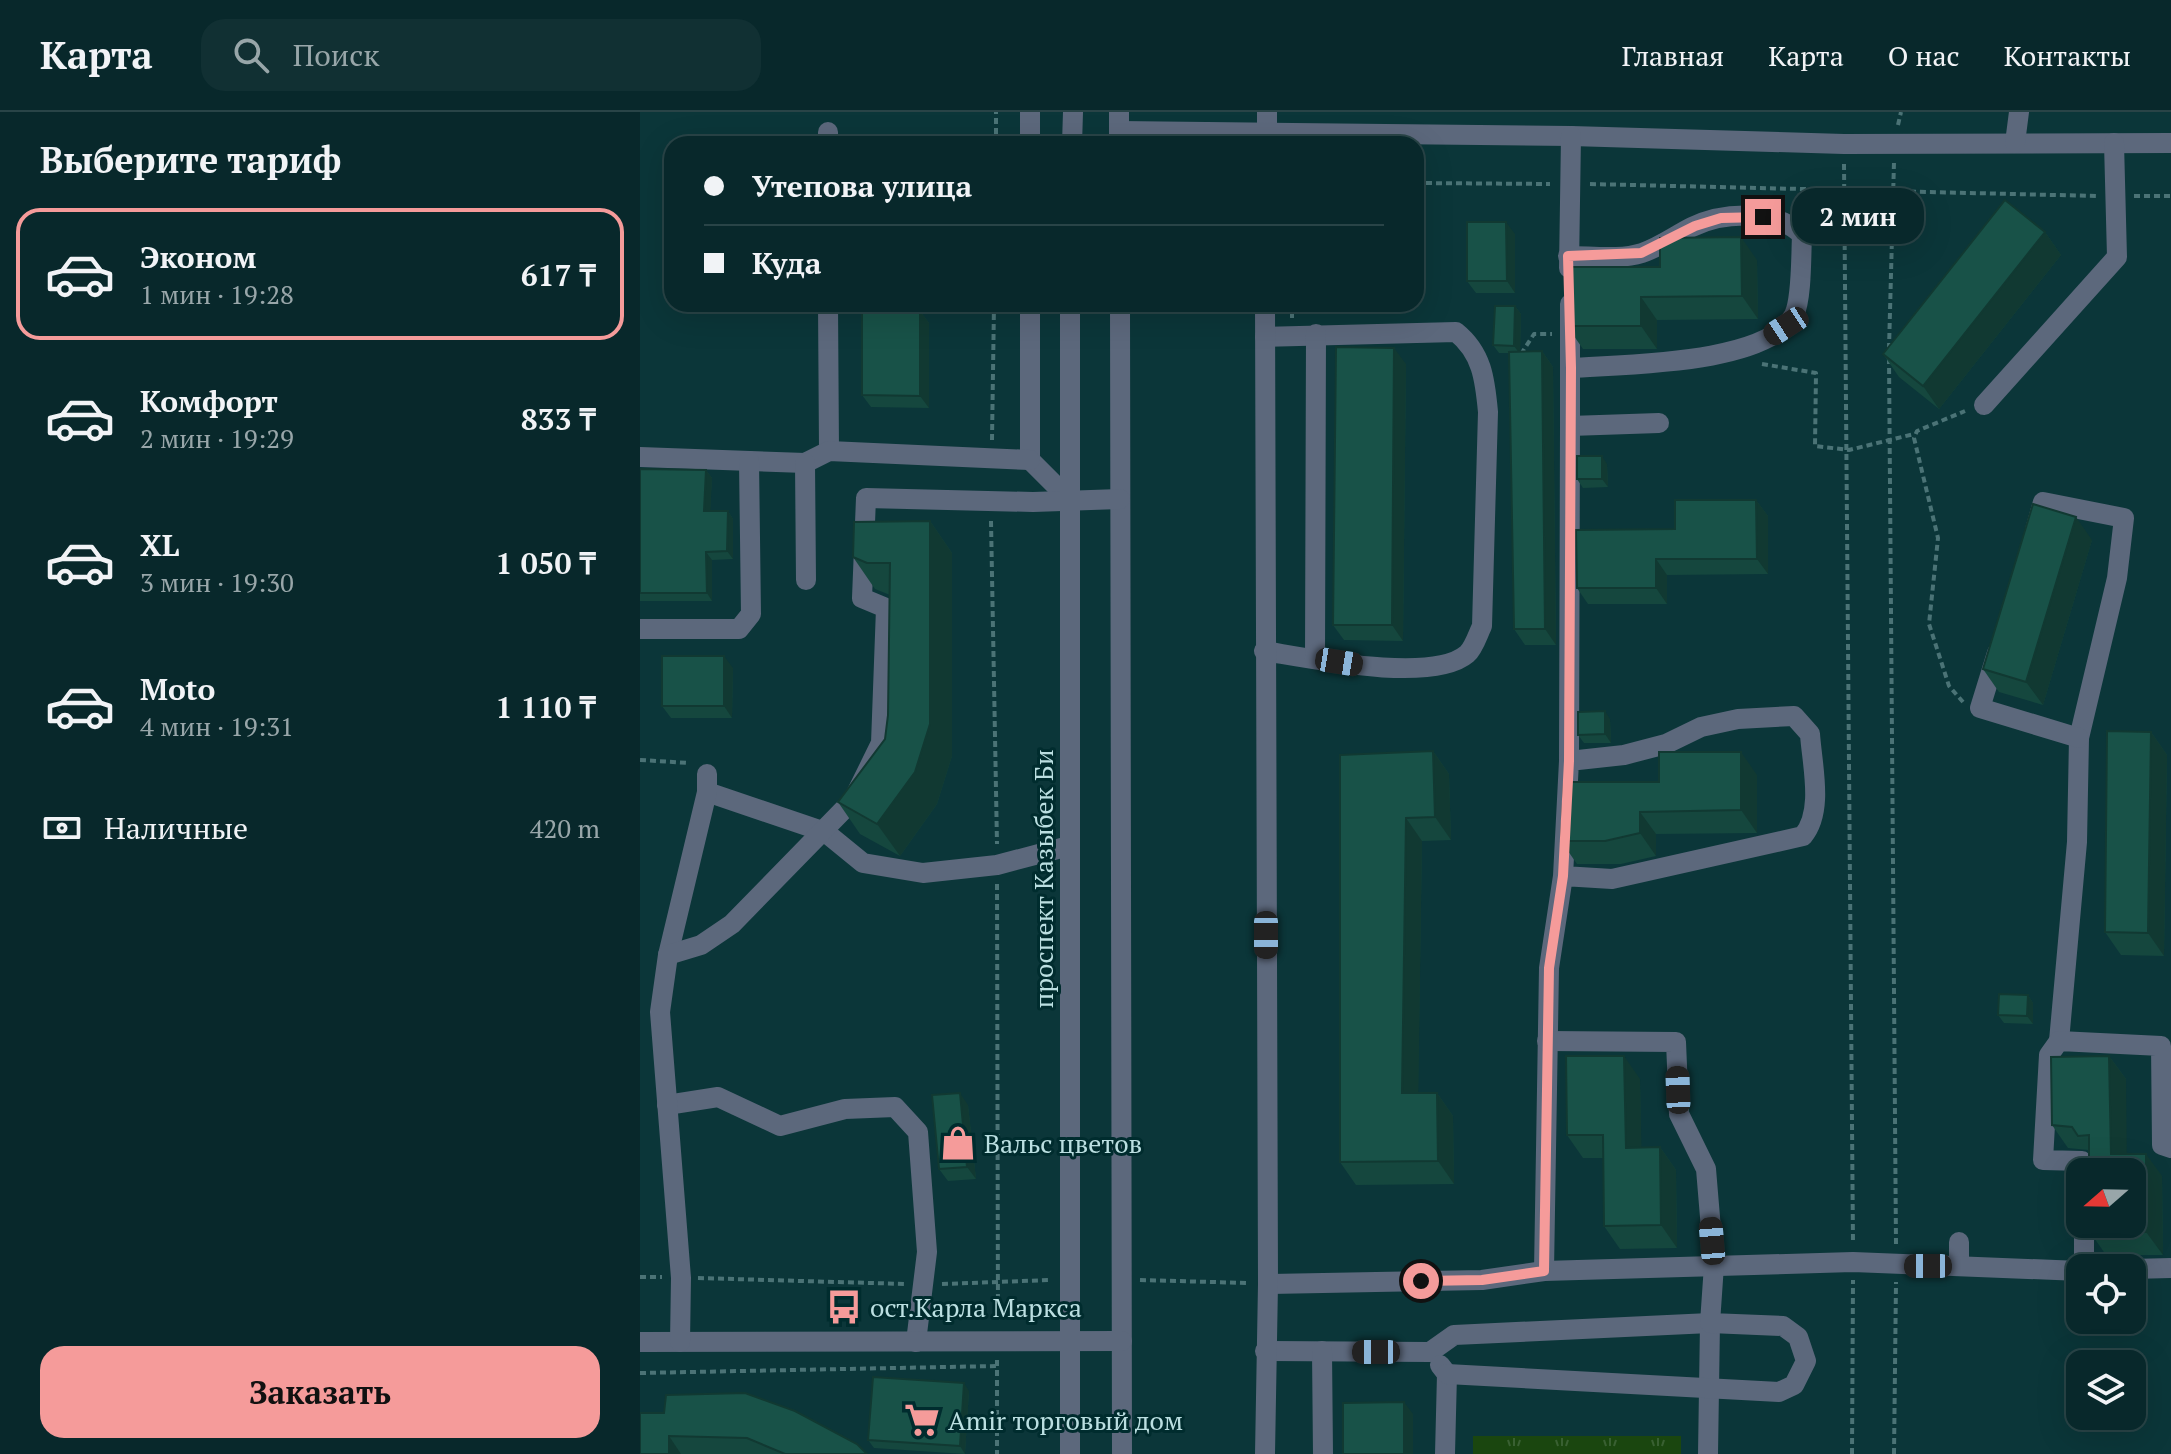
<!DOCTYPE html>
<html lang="ru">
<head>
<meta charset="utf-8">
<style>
	:root { --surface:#08282b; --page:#113033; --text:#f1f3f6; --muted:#98a6a9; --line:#294447; --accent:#f59b9a }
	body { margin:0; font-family:"PT Serif",serif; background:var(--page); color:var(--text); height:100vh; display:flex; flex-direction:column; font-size:30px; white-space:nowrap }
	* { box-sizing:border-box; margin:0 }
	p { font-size:26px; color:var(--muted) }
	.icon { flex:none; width:44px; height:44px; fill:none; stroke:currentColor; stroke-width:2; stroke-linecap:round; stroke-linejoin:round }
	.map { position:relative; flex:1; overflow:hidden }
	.panel { display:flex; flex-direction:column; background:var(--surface); width:640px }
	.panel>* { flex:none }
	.banner { position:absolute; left:24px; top:24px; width:760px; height:176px; border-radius:24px; box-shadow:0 8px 32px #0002,0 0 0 2px var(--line); display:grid; align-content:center; height:176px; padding:0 40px; background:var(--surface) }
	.needle { width:52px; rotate:250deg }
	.controls { position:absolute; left:1426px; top:1046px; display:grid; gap:16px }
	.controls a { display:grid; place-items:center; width:80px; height:80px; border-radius:16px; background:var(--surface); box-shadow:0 8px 32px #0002,0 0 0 2px var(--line); font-size:40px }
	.end { position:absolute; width:36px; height:36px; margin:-18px; border:10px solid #f59b9a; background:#111; box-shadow:0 0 0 4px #111 }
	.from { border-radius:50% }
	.bubble { position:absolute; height:56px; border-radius:24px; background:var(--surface); box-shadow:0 8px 32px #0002,0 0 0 2px var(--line); font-size:26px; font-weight:700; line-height:56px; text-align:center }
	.car { position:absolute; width:24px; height:48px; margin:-24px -12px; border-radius:10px; box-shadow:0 0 6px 2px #0007; background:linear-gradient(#222 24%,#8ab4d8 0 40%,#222 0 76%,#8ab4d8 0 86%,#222 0) }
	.banner b { display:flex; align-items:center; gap:28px; height:76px; font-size:30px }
	.banner b+b { border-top:2px solid var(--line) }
	.banner i { width:20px; height:20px; background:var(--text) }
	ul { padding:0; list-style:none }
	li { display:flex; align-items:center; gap:24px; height:132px; margin:0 16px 12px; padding:0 24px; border:4px solid transparent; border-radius:24px }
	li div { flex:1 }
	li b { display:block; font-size:30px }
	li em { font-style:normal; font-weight:700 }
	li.active { border-color:var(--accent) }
	li>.icon { width:72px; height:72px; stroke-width:1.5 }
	h2 { padding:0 40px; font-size:36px; line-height:96px }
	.pay { display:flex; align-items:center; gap:20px; height:88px; padding:0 40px; font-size:30px }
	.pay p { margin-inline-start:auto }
	.button { display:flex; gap:16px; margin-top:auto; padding:16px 40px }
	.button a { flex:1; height:92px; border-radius:24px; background:var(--accent); color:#111; font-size:32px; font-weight:700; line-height:92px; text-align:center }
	header { display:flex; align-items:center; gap:48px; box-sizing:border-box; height:112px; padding:0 40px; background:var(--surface); border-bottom:2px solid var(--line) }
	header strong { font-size:38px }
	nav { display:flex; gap:44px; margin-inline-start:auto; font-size:28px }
	.search { width:560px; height:72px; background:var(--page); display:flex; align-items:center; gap:20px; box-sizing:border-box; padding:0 28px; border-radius:24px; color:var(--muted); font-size:30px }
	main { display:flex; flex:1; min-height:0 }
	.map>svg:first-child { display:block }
	.grass { fill:url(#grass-tufts) }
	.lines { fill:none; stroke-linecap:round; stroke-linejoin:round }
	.path { stroke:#4b7376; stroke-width:4; stroke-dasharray:6 4; stroke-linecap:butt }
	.minor { stroke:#5c687c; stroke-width:20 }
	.wall { fill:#15473e }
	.shaded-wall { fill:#113932 }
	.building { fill:#185248; stroke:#113932; stroke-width:2 }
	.route { stroke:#f59b9a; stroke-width:10 }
	.labels { text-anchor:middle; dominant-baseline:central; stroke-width:6; stroke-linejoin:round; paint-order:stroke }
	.street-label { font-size:26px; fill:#bbdfe1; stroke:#002c2e }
	.poi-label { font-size:26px; fill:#bbdfe1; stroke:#002c2e; text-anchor:start }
</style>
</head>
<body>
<header>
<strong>Карта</strong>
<div class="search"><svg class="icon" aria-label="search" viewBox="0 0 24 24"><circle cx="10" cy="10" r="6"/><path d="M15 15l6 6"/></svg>Поиск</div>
<nav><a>Главная</a><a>Карта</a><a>О нас</a><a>Контакты</a></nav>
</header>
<main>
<section class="panel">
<h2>Выберите тариф</h2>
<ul>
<li class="active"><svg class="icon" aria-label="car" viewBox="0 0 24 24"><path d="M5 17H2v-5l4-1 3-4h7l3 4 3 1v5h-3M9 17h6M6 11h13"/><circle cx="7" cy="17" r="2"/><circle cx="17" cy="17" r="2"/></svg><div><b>Эконом</b><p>1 мин · 19:28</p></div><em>617 ₸</em></li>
<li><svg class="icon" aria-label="car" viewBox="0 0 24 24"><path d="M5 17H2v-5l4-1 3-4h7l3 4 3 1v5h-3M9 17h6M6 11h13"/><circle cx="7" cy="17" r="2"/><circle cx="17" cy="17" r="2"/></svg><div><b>Комфорт</b><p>2 мин · 19:29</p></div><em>833 ₸</em></li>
<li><svg class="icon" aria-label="car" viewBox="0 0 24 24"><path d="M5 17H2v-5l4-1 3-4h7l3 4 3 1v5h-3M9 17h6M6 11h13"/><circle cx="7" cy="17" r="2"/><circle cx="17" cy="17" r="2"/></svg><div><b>XL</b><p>3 мин · 19:30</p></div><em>1 050 ₸</em></li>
<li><svg class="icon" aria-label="car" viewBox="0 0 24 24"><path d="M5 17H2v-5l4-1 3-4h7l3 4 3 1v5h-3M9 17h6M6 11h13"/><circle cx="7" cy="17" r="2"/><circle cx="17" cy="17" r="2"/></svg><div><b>Moto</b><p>4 мин · 19:31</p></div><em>1 110 ₸</em></li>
</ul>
<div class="pay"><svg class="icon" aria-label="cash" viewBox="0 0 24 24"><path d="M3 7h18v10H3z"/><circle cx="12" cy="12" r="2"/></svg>Наличные<p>420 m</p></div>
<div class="button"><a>Заказать</a></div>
</section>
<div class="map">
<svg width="1531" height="1342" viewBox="0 0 1531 1342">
	<defs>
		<pattern id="grass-tufts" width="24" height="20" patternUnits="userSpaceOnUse" patternTransform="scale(2)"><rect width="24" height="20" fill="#1a460f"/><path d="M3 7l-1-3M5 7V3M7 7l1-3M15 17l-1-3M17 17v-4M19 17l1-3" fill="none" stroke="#396032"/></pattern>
	</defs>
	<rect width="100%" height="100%" fill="#0b3639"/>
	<!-- grass -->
	<rect class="grass" x="833" y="1324" width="208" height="18"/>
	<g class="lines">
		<!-- path -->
		<g class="path">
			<path d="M1258,13l3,-13"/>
			<path d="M356,32v-32"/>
			<path d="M1204,52l9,1080"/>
			<path d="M776,71l134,1"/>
			<path d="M950,72l507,12"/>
			<path d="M1494,84h37"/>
			<path d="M652,206v-14"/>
			<path d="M1249,237l5,-187"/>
			<path d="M881,242l13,-20h18"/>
			<path d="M1249,246l7,887"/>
			<path d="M1122,252l54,9 -1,73 34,4 65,-16"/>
			<path d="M352,328l2,-136"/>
			<path d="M351,409l6,323"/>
			<path d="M1323,590l-14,-16 -20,-62 9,-86 -24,-100 3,-7 48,-20"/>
			<path d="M0,648l49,3"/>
			<path d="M357,772l1,440"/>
			<path d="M0,1165h22"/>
			<path d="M58,1166l208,6"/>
			<path d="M500,1168l108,3"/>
			<path d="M302,1172l107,-4"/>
			<path d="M357,1248v94"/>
			<path d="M0,1261l357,-7"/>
			<path d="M1212,1342l1,-174"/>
			<path d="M1254,1342l2,-172"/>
		</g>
		<!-- minor -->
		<g class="minor">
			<path d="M627,0v32"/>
			<path d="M479,19l452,5 273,8 327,-1"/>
			<path d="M188,20v12"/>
			<path d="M1375,31l4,-31"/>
			<path d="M390,32v-32"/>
			<path d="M432,32l1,-32"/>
			<path d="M479,32v-32"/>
			<path d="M928,144c24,0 52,4 74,-3 18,-6 34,-18 50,-26 31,-15 85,-18 110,8 -1,19 0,64 -8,80 -27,50 -171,49 -223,53"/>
			<path d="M929,156l2,-132"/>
			<path d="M188,192l1,147"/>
			<path d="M390,192v156l38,38"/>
			<path d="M480,192l2,1150"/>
			<path d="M930,192v122l89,-3"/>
			<path d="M1344,293l133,-148 -3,-114"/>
			<path d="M0,345l165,6 24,-12 201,9"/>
			<path d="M165,351l1,117"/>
			<path d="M1395,418l8,-28 81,16 -7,60 -38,160 -2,104 -18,199"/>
			<path d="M0,517h99l12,-15 -2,-153"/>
			<path d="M624,539c44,7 168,33 203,3 7,-6 11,-20 15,-28l6,-214c-3,-33 -6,-59 -32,-80l-191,5"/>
			<path d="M1357,541l-17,55 99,30"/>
			<path d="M675,547l1,-325"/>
			<path d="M929,649l1,-335"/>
			<path d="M67,680l118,40 38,31 60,10 74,-8 72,-19"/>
			<path d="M28,843l39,-163v-18"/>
			<path d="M27,993l51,-8 62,29 65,-17 50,-2 23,25 9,120 -11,90"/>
			<path d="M1442,1060v-11l-39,-1 6,-105 10,-14 102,5 1,99 9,3"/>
			<path d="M1319,1153v-23"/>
			<path d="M1444,1156v-44"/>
			<path d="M1492,1157l39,-1"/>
			<path d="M904,1159l5,-303 14,-92 6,-115 55,-6 42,-11 35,-17 37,-8 56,-3 16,18c2,31 14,77 -7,102l-191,43 -49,-3"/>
			<path d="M628,1172l214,-4 62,-9 309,-9 227,9"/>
			<path d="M0,1230l482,-1"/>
			<path d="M40,1230l1,-64 -21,-266 8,-57 33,-10 31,-21 121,-124 28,-57 5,-135 -24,-10 4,-100 167,4 87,-3"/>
			<path d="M625,1239l165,1 24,-17 256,-12 -2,131"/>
			<path d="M682,1239l1,103"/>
			<path d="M800,1253l7,9 -2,80"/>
			<path d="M807,1262l332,18 15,-7 12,-24 -8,-24 -15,-11 -73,-3 4,-58 -8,-96 -27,-55 -3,-72 -129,-1"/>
			<path d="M430,1342v-1150"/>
			<path d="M625,1342l3,-170 -3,-980"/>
		</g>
	</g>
	<!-- wall -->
	<g class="wall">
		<path d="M1405,120l16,23 -122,154 -40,-32 -16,-23z"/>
		<path d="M875,122v59h-39l-9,-12z"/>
		<path d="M1117,148l1,59 -101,1v29h-74l-16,-23 93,-59z"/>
		<path d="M875,194l6,8 -1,38 22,-1 11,16 3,278h-31l-11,-16 -5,-276h-10l-6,-8z"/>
		<path d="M280,199l9,12v85l-58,-1 -9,-12z"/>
		<path d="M766,252l-3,277 -59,-1 -11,-15z"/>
		<path d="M967,352l1,23 -25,1 -6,-9z"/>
		<path d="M0,357l66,1 6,8 -2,33h18l5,8v40l-21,1v41h-72z"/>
		<path d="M1116,388l12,16v58l-101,1v29h-79l-11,-16 98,-59z"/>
		<path d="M290,409l22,32v203l-15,48 -37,52 -40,-22 -22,-32 47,-63 3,-24 2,-120 -15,-6 -22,-32z"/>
		<path d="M1452,428l-49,165 -44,-13 -16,-23z"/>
		<path d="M93,556l-1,50h-61l-9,-12z"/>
		<path d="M970,607l1,24h-27l-6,-8z"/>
		<path d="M1511,620l16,23 -3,201 -43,-1 -16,-23z"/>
		<path d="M793,639l16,23 2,66 -29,1 -4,252h19l16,23 1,68 -98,1 -16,-23v-407z"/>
		<path d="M1117,663v58l-101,1v22l-35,8h-44l-16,-23 98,-59z"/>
		<path d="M1388,883l5,8v21l-29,-1 -6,-8z"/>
		<path d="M1469,944l17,23v75l36,22 1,79h-57l-16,-23 -1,-81 -1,-1 -20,-2 -16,-23z"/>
		<path d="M1000,967l1,68h19l16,23 1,78 -57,1 -16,-23v-68h-21l-16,-23z"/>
		<path d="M328,993l8,74 -28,2 -9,-12z"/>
		<path d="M329,1279l-4,63 -91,-6 -6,-8z"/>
		<path d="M0,1301l227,41h-227z"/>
	</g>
	<!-- shaded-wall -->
	<g class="shaded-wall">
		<path d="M776,98l3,5 -1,83 -2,-4z"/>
		<path d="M866,110l9,12v59l-8,-12z"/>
		<path d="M1405,120l16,23 -122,154 -16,-23z"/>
		<path d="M1101,125l16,23 1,59 -16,-23z"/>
		<path d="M1001,185l16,23v29l-16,-23z"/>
		<path d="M875,194l6,8 -1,40 -6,-8z"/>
		<path d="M280,199l9,12v85l-9,-12z"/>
		<path d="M754,236l12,16 -3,277 -11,-16z"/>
		<path d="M902,239l11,16 3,278 -11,-16z"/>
		<path d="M962,344l5,8 1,23 -6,-8z"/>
		<path d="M66,358l6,8 -2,41 -6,-8z"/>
		<path d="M1116,388l12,16v58l-11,-15z"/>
		<path d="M88,399l5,8v40l-6,-8z"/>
		<path d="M1436,405l16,23 -49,165 -17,-23z"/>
		<path d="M290,409l22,32v203l-15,48 -37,52 -23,-32z"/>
		<path d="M66,440l6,8v41l-5,-8z"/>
		<path d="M1016,447l11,16v29l-11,-16z"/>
		<path d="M84,544l9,12 -1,50 -8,-12z"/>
		<path d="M965,599l5,8 1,24 -6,-9z"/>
		<path d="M1511,620l16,23 -3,201 -16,-23z"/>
		<path d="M793,639l16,23 2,66 -16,-23z"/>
		<path d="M1101,640l16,23v58l-16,-23z"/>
		<path d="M1000,700l16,22v22l-16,-23z"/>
		<path d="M766,706l16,23 -4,275 -16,-23z"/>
		<path d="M1388,883l5,8v21l-6,-8z"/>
		<path d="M984,944l16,23 2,92 -16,-23z"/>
		<path d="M1469,944l17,23 1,93 -16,-18z"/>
		<path d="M320,981l8,12 8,74 -9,-12z"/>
		<path d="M797,981l16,23 1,68 -16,-23z"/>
		<path d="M1020,1035l16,23 1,78 -16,-23z"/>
		<path d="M1506,1042l16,22 1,79 -17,-23z"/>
		<path d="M324,1271l5,8 -4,63 -5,-8z"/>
		<path d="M764,1290l9,12v40h-9z"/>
		<path d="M29,1324l12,18h-12z"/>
	</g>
	<!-- building -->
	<g class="building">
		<path d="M1365,88l40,32 -122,154 -40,-32z"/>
		<path d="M827,110h39l1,59h-40z"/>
		<path d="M1101,125l1,59 -101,1v29h-74v-59h93v-29z"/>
		<path d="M855,194h20l-1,40 -21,-1z"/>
		<path d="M222,199h58v85l-58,-1z"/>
		<path d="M696,235l58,1 -2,277h-59z"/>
		<path d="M902,239l3,278h-31l-5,-277z"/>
		<rect x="937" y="344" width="25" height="23"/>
		<path d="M0,357l66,1 -2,41h24l-1,40 -21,1 1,41h-67z"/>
		<path d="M1035,388h81l1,59h-101v29h-79l-1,-58 99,-1z"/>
		<path d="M1393,392l43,13 -50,165 -43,-13z"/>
		<path d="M290,409v203l-15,48 -38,52 -39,-22 47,-63 3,-24 2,-152h-23l-14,-6 1,-35z"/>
		<rect x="22" y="544" width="62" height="50"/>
		<path d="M965,599v23l-27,1v-23z"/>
		<path d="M1467,619l44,1 -3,201 -43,-1z"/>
		<path d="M793,639l2,66 -29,1 -4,275h35l1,68 -98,1v-407z"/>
		<path d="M1019,640h82v58l-101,2v21l-35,8h-44l3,-59h95z"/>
		<path d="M1359,882l29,1 -1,21 -29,-1z"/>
		<path d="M926,944h58l2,92 34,-1 1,78 -57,1 -1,-91h-36z"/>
		<path d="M1469,944l2,98h35v78h-56v-8h42v-52h-43v-37l-11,1 -6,-9 -20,-2 -1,-68z"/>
		<path d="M320,981l7,74 -28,2 -7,-74z"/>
		<path d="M233,1265l91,6 -4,63 -92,-6z"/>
		<path d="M105,1281l50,18 62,33 10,10h-82l-38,-16 -78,-2v18h-29v-41h24l2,-18z"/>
		<path d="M764,1290v52h-61v-51z"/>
	</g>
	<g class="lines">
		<!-- route -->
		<path class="route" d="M781,1169l61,-1 62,-9 5,-303 14,-92 6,-115 2,-393 -3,-112 73,-3 54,-27 26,-8 42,-1"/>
	</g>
	<!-- icons -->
	<defs>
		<g id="shop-bare" transform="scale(2.76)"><path d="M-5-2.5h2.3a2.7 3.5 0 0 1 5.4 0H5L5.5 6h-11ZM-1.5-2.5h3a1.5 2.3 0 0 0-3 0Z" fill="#f59b9a" stroke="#002c2e" stroke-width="2.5" paint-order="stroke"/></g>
		<g id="bus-bare" transform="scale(2.76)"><path d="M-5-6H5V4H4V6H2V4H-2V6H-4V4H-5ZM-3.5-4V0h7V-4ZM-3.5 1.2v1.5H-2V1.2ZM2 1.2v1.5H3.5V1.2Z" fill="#f59b9a" stroke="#002c2e" stroke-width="2.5" paint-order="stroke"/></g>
		<g id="supermarket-bare" transform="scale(2.76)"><path d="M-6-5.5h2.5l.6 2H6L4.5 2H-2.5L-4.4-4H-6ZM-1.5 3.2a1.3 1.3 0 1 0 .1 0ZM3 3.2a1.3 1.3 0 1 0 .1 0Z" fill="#f59b9a" stroke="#002c2e" stroke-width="2.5" paint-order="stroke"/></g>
	</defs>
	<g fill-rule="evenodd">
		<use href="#shop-bare" x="318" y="1031"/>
		<use href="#bus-bare" x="204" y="1195"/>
		<use href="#supermarket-bare" x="282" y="1308"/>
	</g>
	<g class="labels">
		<!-- street labels -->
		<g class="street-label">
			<text transform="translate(403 767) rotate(-90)">проспект Казыбек Би</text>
		</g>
		<!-- poi labels -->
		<g class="poi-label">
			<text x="344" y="1031">Вальс цветов</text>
			<text x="230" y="1195">ост.Карла Маркса</text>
			<text x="308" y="1308">Amir торговый дом</text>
		</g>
	</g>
</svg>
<div class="controls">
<a><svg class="needle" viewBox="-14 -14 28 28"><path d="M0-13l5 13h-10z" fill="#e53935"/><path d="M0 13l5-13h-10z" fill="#98a6a9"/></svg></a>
<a><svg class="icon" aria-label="locate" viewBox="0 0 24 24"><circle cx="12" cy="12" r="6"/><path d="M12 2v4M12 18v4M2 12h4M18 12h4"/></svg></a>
<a><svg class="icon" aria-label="layers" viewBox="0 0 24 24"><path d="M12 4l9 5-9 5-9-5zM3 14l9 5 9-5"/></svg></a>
</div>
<i class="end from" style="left:781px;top:1169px"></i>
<i class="end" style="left:1123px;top:105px"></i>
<div class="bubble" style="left:1152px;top:76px;width:132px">2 мин</div>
<i class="car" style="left:1146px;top:214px;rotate:237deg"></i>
<i class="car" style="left:699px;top:550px;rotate:99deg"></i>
<i class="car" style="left:626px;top:823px;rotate:180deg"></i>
<i class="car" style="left:1038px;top:978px;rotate:358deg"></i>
<i class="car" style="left:1072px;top:1129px;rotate:355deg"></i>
<i class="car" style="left:1288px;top:1154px;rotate:270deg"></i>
<i class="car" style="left:736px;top:1240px;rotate:270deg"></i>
<div class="banner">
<b><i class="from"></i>Утепова улица</b>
<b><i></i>Куда</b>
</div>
</div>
</main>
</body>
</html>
